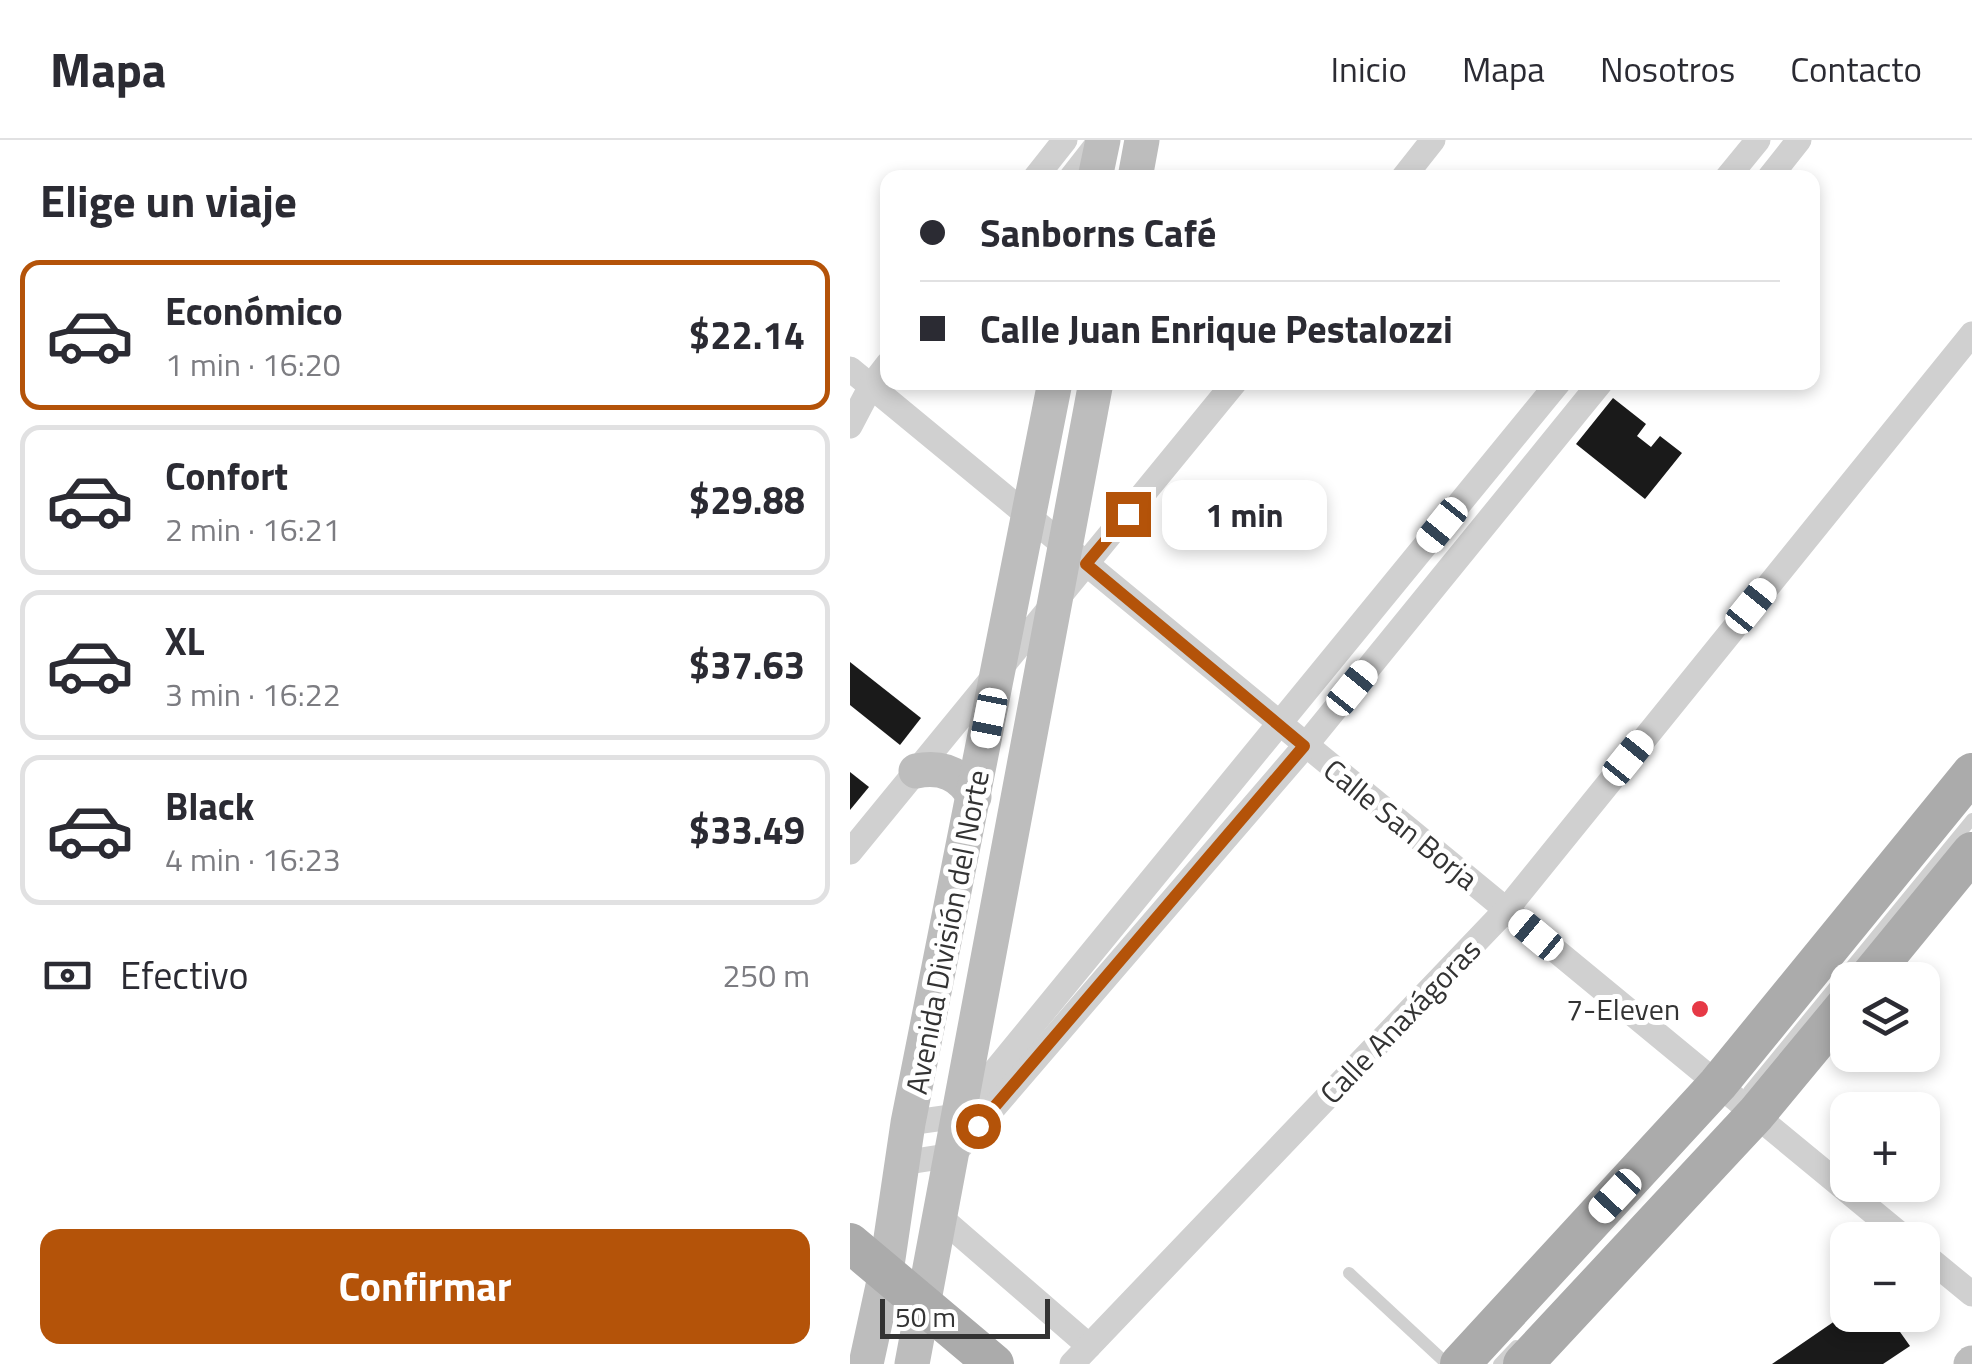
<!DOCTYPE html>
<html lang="es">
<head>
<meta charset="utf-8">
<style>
	:root { --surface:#fff; --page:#f7f7f7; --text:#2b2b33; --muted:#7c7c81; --line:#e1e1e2; --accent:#b45309 }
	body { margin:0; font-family:"Titillium Web",sans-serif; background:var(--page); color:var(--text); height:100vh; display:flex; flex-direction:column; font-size:38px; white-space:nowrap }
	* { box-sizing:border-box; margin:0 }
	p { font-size:32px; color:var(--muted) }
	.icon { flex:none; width:55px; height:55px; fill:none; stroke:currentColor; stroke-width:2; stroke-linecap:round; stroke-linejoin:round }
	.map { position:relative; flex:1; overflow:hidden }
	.sheet { display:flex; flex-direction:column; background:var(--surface); width:850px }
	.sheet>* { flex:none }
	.top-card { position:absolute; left:30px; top:30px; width:940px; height:220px; border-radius:20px; box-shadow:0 5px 15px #0003; display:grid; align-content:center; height:220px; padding:0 40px; background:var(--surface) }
	.tools { position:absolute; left:980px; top:822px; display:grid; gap:20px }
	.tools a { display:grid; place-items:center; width:110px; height:110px; border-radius:20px; background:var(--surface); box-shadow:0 5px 15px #0003; font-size:50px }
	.scale { position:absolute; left:30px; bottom:25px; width:170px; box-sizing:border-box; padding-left:10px; border:5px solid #333; border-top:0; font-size:28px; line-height:35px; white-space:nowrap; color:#333; -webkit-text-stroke:8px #fff; paint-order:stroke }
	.end { position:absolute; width:45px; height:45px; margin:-22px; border:12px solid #b45309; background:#fff; box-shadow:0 0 0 5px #fff }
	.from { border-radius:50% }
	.bubble { position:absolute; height:70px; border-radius:20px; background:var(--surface); box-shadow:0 5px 15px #0003; font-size:32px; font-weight:700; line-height:70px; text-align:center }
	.car { position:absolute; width:30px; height:60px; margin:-30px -15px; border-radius:12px; box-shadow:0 0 8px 2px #0007; background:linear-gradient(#fff 24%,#345 0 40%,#fff 0 76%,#345 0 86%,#fff 0) }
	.top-card b { display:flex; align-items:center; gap:35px; height:95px; font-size:38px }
	.top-card b+b { border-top:2px solid var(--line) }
	.top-card i { width:25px; height:25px; background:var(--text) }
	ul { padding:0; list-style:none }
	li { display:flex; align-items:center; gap:30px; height:150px; margin:0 20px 15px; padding:0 20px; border:5px solid var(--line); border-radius:20px }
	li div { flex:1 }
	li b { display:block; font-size:38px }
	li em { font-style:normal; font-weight:700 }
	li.active { border-color:var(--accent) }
	li>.icon { width:90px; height:90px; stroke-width:1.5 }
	h2 { padding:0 40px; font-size:45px; line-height:120px }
	.pay { display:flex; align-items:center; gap:25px; height:110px; padding:0 40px; font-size:38px }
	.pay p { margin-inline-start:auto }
	.button { display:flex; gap:20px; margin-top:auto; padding:20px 40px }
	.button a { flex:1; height:115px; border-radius:20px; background:var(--accent); color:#fff; font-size:40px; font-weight:700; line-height:115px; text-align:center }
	header { display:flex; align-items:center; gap:60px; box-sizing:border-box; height:140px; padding:0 50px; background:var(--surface); border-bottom:2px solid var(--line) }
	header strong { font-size:48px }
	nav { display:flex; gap:55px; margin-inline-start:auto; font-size:35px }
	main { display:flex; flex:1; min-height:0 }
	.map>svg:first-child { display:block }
	.building { fill:#1a1a1a }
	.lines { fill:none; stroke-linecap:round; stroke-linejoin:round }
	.lane { stroke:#d0d0d0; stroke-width:12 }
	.street { stroke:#d0d0d0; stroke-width:25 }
	.secondary { stroke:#bdbdbd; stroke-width:35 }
	.primary { stroke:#ababab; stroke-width:40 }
	.route { stroke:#b45309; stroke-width:12 }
	.poi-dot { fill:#e63946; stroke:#fff; stroke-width:4 }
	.labels { text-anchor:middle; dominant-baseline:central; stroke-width:10; stroke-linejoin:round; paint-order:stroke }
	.street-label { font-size:30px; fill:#333; stroke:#fff }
	.poi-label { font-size:30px; fill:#333; stroke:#fff; text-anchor:end }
</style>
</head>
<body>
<header>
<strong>Mapa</strong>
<nav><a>Inicio</a><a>Mapa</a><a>Nosotros</a><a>Contacto</a></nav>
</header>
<main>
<section class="sheet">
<h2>Elige un viaje</h2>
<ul>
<li class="active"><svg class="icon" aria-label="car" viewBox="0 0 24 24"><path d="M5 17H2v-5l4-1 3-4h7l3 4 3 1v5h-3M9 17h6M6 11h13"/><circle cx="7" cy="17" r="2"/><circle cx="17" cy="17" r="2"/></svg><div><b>Económico</b><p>1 min · 16:20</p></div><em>$22.14</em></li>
<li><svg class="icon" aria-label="car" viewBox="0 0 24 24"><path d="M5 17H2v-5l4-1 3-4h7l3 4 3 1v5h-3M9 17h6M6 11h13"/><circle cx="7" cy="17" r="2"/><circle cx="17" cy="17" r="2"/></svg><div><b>Confort</b><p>2 min · 16:21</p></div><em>$29.88</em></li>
<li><svg class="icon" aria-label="car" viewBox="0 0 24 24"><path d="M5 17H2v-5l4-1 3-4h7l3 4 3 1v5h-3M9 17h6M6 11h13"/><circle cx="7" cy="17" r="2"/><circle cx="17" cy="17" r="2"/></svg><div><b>XL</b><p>3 min · 16:22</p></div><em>$37.63</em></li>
<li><svg class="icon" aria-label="car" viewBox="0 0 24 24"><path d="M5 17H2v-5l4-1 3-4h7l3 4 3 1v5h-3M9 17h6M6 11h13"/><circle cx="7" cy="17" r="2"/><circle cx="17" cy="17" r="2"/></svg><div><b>Black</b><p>4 min · 16:23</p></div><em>$33.49</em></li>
</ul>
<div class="pay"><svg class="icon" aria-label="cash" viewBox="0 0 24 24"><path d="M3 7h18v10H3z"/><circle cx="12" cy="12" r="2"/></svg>Efectivo<p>250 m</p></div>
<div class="button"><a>Confirmar</a></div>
</section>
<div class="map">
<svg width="1122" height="1224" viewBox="0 0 1122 1224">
	<rect width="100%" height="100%" fill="#fff"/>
	<!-- building -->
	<g class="building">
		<path d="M763,258l33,26 -9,12 14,11 9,-11 22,17 -37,46 -69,-55z"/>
		<path d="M0,522l71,56 -21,27 -50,-40z"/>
		<path d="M0,632l19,15 -19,23z"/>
		<path d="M998,1172v3h40l22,31 -27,18h-111z"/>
	</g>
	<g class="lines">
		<!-- lane -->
		<g class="lane">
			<path d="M899,951l223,-272"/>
			<path d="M499,1133l98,91"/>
			<path d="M649,1224l17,-18"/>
		</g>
		<!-- street -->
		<g class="street">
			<path d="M185,38l30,-38"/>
			<path d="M221,38l28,-36"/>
			<path d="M553,38l30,-38"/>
			<path d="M877,38l31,-38"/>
			<path d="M919,38l30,-38"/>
			<path d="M0,229l1057,871"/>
			<path d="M0,286l21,-40 17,-22"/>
			<path d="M0,712l385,-470"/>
			<path d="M58,983l50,-7 601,-734"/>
			<path d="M52,1023l51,-8 352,-409 296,-364"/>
			<path d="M90,1077l149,129"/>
			<path d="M1072,1113l50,41"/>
			<path d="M222,1224l434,-454 466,-576"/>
		</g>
		<!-- secondary -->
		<g class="secondary">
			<path d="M245,38l8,-38"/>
			<path d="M285,38l7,-38"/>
			<path d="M66,631c26,-5 45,3 58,26"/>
			<path d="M16,1224l20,-92 22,-149 147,-741"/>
			<path d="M62,1224l184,-982"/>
			<path d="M1121,1224l1,-1"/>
		</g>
		<!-- primary -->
		<g class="primary">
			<path d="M1017,840l105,-128"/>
			<path d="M0,1103l144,121"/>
			<path d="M610,1224l258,-280 254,-311"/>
			<path d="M673,1224l233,-250 92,-111"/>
		</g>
	</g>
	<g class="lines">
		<!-- route -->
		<path class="route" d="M128,986l326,-380 -218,-182 42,-50"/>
	</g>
	<!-- markers -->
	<circle class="poi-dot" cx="850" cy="869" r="10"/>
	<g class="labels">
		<!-- street labels -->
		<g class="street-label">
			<text transform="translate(551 684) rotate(39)">Calle San Borja</text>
			<text transform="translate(97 792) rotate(-79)">Avenida División del Norte</text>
			<text transform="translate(550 881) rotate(-46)">Calle Anaxágoras</text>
		</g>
		<!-- poi labels -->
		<g class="poi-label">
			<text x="830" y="869">7-Eleven</text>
		</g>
	</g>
</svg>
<div class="tools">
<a><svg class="icon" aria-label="layers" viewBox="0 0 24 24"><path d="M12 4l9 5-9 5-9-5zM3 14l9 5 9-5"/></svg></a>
<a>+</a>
<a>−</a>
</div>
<div class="scale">50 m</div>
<i class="end from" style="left:128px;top:986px"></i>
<i class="end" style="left:278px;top:374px"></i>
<div class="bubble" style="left:312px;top:340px;width:165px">1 min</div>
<i class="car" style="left:592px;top:385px;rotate:219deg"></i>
<i class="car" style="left:901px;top:466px;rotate:39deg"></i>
<i class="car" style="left:502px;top:548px;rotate:39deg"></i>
<i class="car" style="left:139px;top:578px;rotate:191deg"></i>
<i class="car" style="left:778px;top:618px;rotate:39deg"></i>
<i class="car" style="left:686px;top:795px;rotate:310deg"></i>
<i class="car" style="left:765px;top:1056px;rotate:223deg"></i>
<div class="top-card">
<b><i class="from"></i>Sanborns Café</b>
<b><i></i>Calle Juan Enrique Pestalozzi</b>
</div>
</div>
</main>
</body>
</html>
